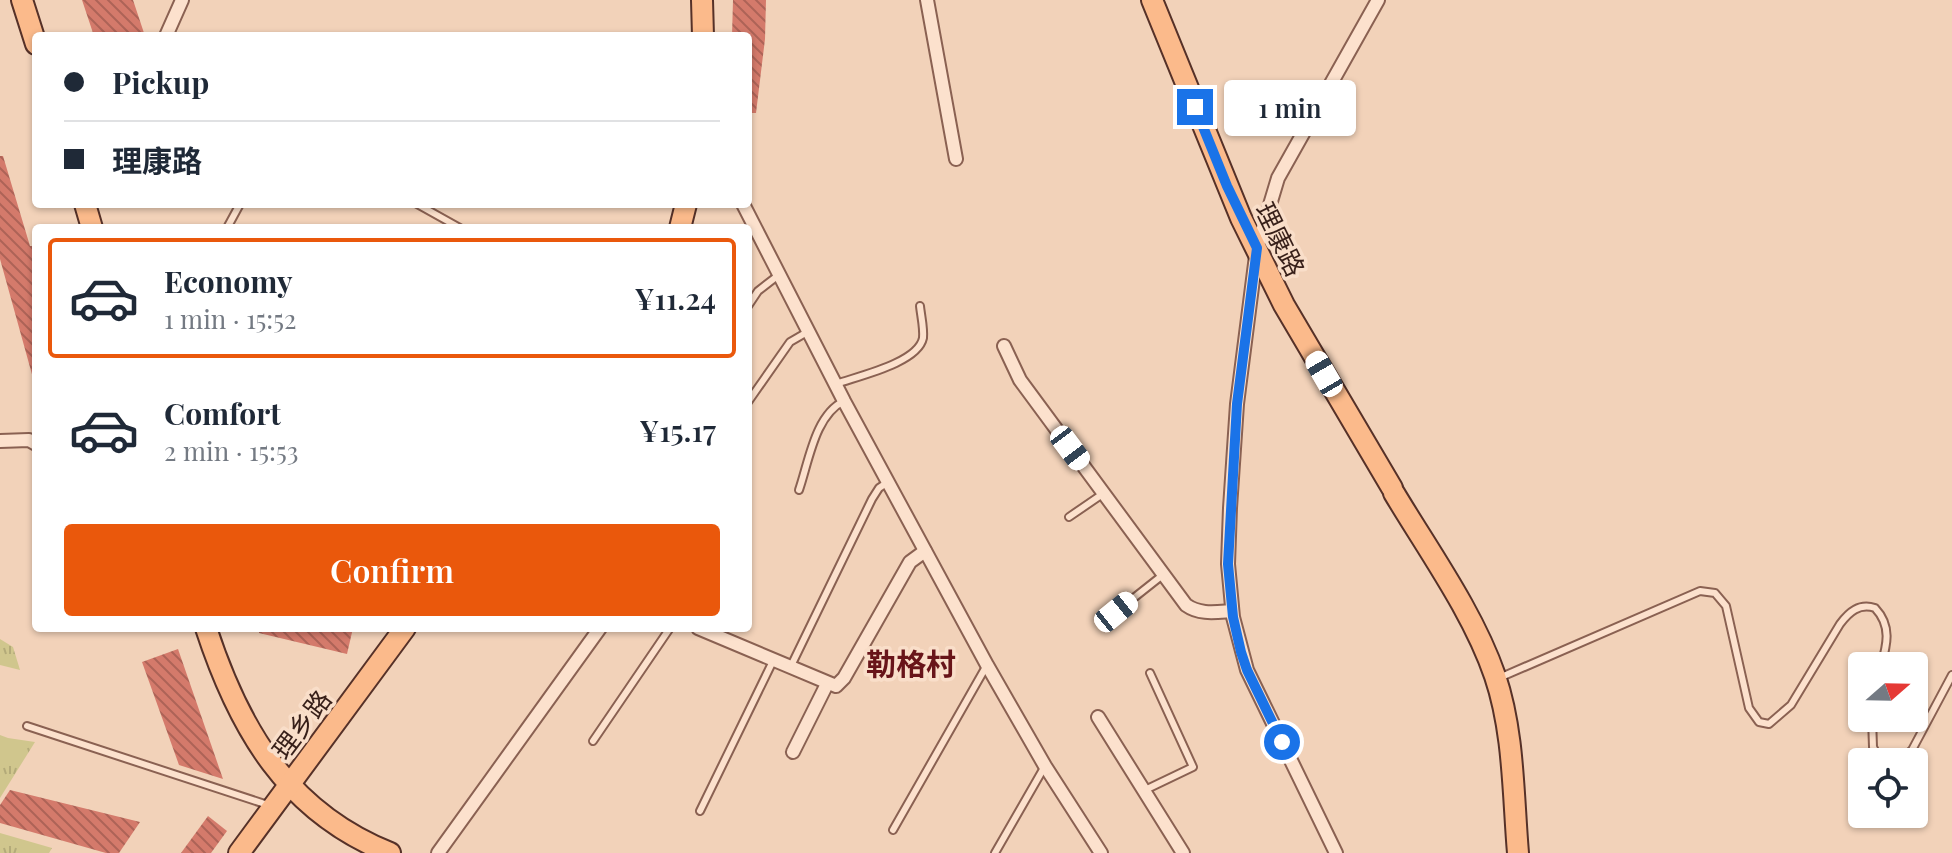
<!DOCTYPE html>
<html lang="en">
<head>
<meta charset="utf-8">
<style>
	:root { --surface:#fff; --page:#f2f2f3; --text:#1f2937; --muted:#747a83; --line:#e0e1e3; --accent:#ea580c }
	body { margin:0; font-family:"Playfair Display","Noto Sans SC",serif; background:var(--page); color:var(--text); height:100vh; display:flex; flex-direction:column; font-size:30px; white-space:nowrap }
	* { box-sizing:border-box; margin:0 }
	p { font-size:26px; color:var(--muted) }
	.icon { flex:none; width:44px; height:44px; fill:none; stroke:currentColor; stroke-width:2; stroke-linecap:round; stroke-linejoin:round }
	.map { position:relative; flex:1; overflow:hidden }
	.sheet { position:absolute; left:32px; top:224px; width:720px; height:408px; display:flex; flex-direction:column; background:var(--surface); border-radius:8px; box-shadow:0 2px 6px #0004 }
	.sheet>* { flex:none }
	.top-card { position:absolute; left:32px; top:32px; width:720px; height:176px; border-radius:8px; box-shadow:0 2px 6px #0004; display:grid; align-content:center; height:176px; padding:0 32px; background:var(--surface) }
	.needle { width:52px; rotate:70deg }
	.fabs { position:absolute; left:1848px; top:652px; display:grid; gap:16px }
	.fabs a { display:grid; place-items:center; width:80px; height:80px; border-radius:8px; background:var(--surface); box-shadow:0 2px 6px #0004; font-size:40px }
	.end { position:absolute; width:36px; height:36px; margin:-18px; border:10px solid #1a73e8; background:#fff; box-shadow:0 0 0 4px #fff }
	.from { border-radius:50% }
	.bubble { position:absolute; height:56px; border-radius:8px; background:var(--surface); box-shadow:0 2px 6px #0004; font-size:26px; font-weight:600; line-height:56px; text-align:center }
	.car { position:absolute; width:24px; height:48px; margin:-24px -12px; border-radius:10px; box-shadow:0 0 6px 2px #0007; background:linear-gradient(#fff 24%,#345 0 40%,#fff 0 76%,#345 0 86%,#fff 0) }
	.top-card b { display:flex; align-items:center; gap:28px; height:76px; font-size:30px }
	.top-card b+b { border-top:2px solid var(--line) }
	.top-card i { width:20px; height:20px; background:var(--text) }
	ul { padding:14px 0 0; list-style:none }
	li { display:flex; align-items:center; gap:24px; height:120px; margin:0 16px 12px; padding:0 16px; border:4px solid transparent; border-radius:8px }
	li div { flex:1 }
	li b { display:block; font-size:30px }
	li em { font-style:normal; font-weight:600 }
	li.selected { border-color:var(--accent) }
	li>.icon { width:72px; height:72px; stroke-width:1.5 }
	.primary-button { display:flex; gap:16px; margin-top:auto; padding:16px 32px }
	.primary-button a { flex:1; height:92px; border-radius:8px; background:var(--accent); color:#fff; font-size:32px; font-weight:600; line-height:92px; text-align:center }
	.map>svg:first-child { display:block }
	.grass { fill:url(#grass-tufts) }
	.building { fill:url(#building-back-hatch) }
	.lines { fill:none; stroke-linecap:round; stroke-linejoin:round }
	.service-casing { stroke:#8a6152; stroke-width:10 }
	.minor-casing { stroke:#8a6152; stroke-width:16 }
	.primary-casing { stroke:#563128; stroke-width:24 }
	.service { stroke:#fce1cd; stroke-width:6 }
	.minor { stroke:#fce1cd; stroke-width:12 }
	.primary { stroke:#fbba8b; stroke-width:20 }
	.route { stroke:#1a73e8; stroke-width:10 }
	.labels { text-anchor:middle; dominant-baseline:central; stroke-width:7; stroke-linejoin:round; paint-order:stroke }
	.street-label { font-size:26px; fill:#371f19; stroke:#f9dec9 }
	.quarter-label { font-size:30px; font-weight:bold; fill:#681419; stroke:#f9dec9 }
</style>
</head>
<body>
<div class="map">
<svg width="1952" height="853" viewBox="0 0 1952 853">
	<defs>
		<pattern id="grass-tufts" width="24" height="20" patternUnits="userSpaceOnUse" patternTransform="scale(2)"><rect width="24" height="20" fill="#d0c68d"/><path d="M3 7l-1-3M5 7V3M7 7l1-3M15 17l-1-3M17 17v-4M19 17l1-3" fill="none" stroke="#b3aa79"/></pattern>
		<pattern id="building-back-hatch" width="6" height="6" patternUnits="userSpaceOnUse" patternTransform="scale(2)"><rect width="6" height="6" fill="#d47a6b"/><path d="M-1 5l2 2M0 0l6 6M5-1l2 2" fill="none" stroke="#ad6357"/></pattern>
	</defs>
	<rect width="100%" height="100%" fill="#f2d2b9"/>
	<!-- grass -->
	<g class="grass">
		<path d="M0,639l13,8 7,23 -20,-5z"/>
		<path d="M0,735l8,3 27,4 -35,56z"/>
		<path d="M0,833l52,15 -3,5h-49z"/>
	</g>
	<!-- building -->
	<g class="building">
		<path d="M82,0h51l12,36h-51z"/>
		<path d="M733,0h33l-1,39 -9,74h-8v-77h-16z"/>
		<path d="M0,156h3l27,90h2l4,12v120h-3l-33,-119z"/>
		<path d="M259,628h94l-6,26 -88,-21z"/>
		<path d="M178,649l45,130 -44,-14 -37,-103z"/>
		<path d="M10,790l130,32 -21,31h-13l-106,-30v-18z"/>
		<path d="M208,816l19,15 -16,22h-30z"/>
	</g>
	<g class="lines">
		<!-- service casing -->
		<g class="service-casing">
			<g id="service">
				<path d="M417,204l43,24"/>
				<path d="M227,228l13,-24"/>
				<path d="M748,306l10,-15 22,-17"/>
				<path d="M836,384c22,-8 82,-21 87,-46 1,-10 -2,-22 -3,-32"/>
				<path d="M748,402l42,-60 19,-11"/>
				<path d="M799,490c10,-29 16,-75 45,-89"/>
				<path d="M1069,517l35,-24"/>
				<path d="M1116,612l48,-38"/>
				<path d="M790,668l82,-169 7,-11 9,-6"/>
				<path d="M1499,678l201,-87 15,2 11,13 23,102 10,14 10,2 22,-19 49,-81c9,-12 19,-21 35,-16 17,18 12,37 6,58"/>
				<path d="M1872,718l1,29 8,15"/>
				<path d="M27,726l244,80"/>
				<path d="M593,741l77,-113"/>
				<path d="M1899,762l13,-12 40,-75"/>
				<path d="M1145,790l48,-23 -43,-94"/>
				<path d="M700,811l73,-150"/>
				<path d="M893,830l94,-165"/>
				<path d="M995,853l50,-87"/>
			</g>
		</g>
		<!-- minor casing -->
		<g class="minor-casing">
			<g id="minor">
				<path d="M927,0l29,159"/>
				<path d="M166,36l16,-36"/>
				<path d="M743,204l101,197 143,264 58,101 56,87"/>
				<path d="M1004,346l16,34 166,225c14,10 30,7 46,6"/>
				<path d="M0,441l29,-1 7,4"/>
				<path d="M698,628l138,58 8,-8 66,-116 15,-11"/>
				<path d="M1098,717l85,136"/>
				<path d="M793,752l34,-68"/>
				<path d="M438,853l162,-225"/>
				<path d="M1336,853l-89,-183 -14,-53 -5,-53 2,-56 7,-104 20,-156 21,-70 100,-178"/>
			</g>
		</g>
		<!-- primary casing -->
		<g class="primary-casing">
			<g id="primary">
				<path d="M22,0l14,44"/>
				<path d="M702,0l1,36"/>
				<path d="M1152,0l89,218 43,87 108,183"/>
				<path d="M85,204l7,24"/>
				<path d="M680,228l6,-24"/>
				<path d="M1394,493c34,57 79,119 101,183 19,56 18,118 23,177"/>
				<path d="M206,628c33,101 81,184 184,225"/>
				<path d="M239,853l166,-225"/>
			</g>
		</g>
		<!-- service -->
		<use href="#service" class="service"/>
		<!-- minor -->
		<use href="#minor" class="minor"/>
		<!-- primary -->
		<use href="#primary" class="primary"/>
	</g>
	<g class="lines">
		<!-- route -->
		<path class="route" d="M1195,107l32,79 30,62 -20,156 -9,160 5,53 8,35 6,18 35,72"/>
	</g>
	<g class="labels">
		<!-- street labels -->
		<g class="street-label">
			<text transform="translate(1281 239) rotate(64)">理康路</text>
			<text transform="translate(301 724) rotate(-53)">理乡路</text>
		</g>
		<!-- quarter labels -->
		<g class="quarter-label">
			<text x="911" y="663">勒格村</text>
		</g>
	</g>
</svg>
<div class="fabs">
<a><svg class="needle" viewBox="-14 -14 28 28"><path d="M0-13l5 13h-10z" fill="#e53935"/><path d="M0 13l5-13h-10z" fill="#747a83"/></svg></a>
<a><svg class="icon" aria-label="locate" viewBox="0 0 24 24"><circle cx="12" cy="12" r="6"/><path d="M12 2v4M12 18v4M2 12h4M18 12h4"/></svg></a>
</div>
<i class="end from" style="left:1282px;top:742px"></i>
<i class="end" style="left:1195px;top:107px"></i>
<div class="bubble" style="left:1224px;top:80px;width:132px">1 min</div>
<i class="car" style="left:1324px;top:374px;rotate:330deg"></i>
<i class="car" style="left:1070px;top:448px;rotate:143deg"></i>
<i class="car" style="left:1116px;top:612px;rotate:51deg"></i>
<div class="top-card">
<b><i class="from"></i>Pickup</b>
<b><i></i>理康路</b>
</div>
<section class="sheet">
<ul>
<li class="selected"><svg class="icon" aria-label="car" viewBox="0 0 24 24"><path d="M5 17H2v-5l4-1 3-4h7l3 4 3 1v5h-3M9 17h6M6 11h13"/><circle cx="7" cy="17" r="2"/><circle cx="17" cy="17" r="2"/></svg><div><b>Economy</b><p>1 min · 15:52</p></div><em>¥11.24</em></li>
<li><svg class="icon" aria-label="car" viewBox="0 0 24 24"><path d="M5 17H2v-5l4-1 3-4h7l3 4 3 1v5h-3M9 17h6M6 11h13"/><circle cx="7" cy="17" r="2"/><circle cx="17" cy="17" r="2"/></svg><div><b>Comfort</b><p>2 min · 15:53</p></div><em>¥15.17</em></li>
</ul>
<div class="primary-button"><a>Confirm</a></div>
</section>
</div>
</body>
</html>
